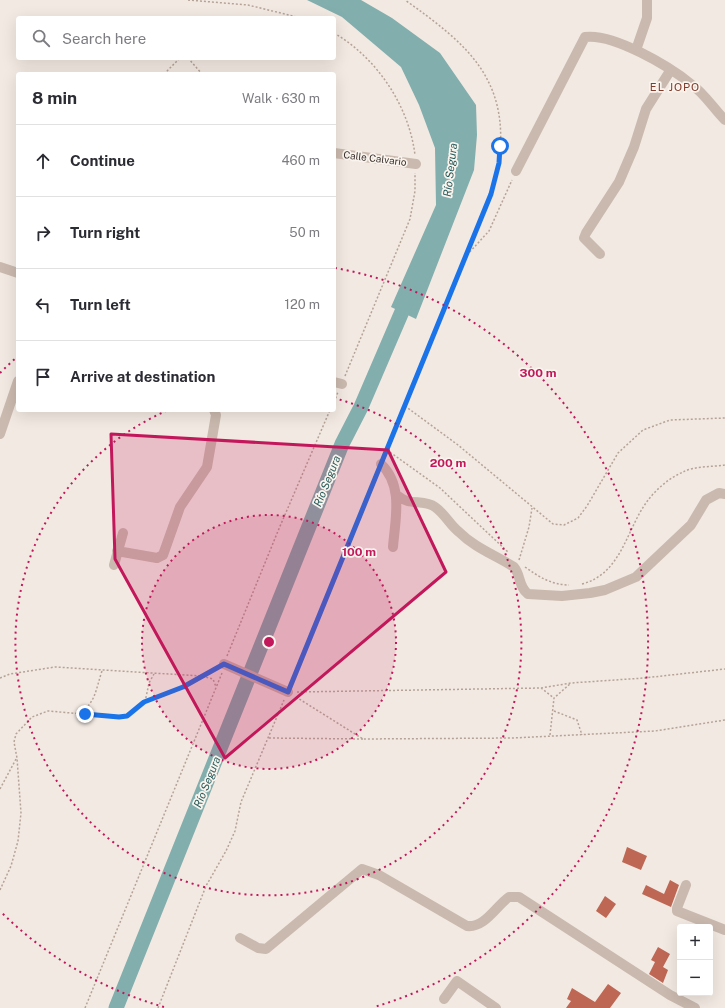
<!DOCTYPE html>
<html lang="en">
<head>
<meta charset="utf-8">
<style>
  body { margin:0; font-family:"Public Sans",sans-serif; background:#f2f2f3; color:#2b2b33 }
  .controls { position:absolute; right:12px; bottom:12px; display:grid; overflow:hidden; border-radius:4px; box-shadow:0 4px 16px #0002 }
  .controls button { width:36px; height:36px; display:grid; place-items:center; padding:0; border:0; border-bottom:1px solid #e1e1e2; background:#fff; color:#2b2b33; font:20px sans-serif }
  .stop { position:absolute; width:12px; height:12px; margin:-9px; border:3px solid #1a73e8; border-radius:50%; background:#fff }
  .stop.end { background:#1a73e8; border-color:#fff; box-shadow:0 1px 4px #0008 }
  .list { margin:0; padding:0; list-style:none }
  h2 { display:flex; justify-content:space-between; align-items:center; height:52px; margin:0; padding:0 16px; font-size:17px }
  h2 small { font-size:13px; font-weight:400; color:#7c7c81 }
  .list li { display:grid; grid-template-columns:26px 1fr auto; gap:12px; align-items:center; box-sizing:border-box; height:72px; padding:0 16px; border-top:1px solid #e1e1e2 }
  .list b { display:block; font-size:15px; white-space:nowrap }
  .list em { font-size:13px; font-style:normal; color:#7c7c81 }
  .icon { flex:none; width:22px; height:22px; fill:none; stroke:currentColor; stroke-width:2; stroke-linecap:round; stroke-linejoin:round }
  .map { position:relative; flex:none; width:725px; height:1008px; overflow:hidden }
  .search { position:absolute; background:#fff; box-shadow:0 4px 16px #0002; left:16px; top:16px; width:320px; height:44px; display:flex; align-items:center; gap:10px; box-sizing:border-box; padding:0 14px; border-radius:4px; color:#7c7c81; font-size:15px }
  .panel { position:absolute; background:#fff; box-shadow:0 4px 16px #0002; left:16px; top:72px; width:320px; height:340px; border-radius:4px }
  .map>svg:first-child { display:block }
</style>
</head>
<body>
<div class="map">
<svg width="725" height="1008" viewBox="0 0 725 1008">
  <rect width="100%" height="100%" fill="#f2e9e2"/>
  <path fill="#82aead" d="M307,0H361L392,18L440,53L476,105L477,135L474,170L416,319L391,307L436,205L435,148L419,105L401,67L342,17Z"/>
  <g fill="none" stroke-linecap="round" stroke-linejoin="round">
    <path stroke="#82aead" stroke-width="15" d="M116,1008L342,444L361,407L410,293"/>
  </g>
  <path fill="#be6754" d="M627,847L647,856L641,870L622,862Z
    M670,880L679,885L671,907L642,894L646,885L664,894Z
    M605,896L616,904L606,918L596,911Z
    M658,947L670,954L663,967L668,970L663,983L649,974L655,962L651,960Z
    M608,984L621,993L610,1008H566L571,1001L567,999L572,988L595,1002Z"/>
  <g fill="none" stroke-linecap="round" stroke-linejoin="round">
    <path stroke="#b6a398" stroke-width="1.5" stroke-dasharray="2 2" stroke-linecap="butt" d="M188,0L248,5L301,18
      M334,33C377,58 409,106 415,155
      M188,58L202,74
      M164,74L180,58
      M467,255L489,231L512,180
      M345,376L410,219L415,191V173
      M334,402L338,392
      M405,406L458,445L553,524L564,525L578,518L587,506L618,453L643,430L670,420L725,418
      M387,450L440,488L509,553
      M385,456L491,194C494,184 498,173 499,162C510,79 467,44 405,0
      M519,560L529,527L532,508
      M525,567C539,577 552,585 569,585
      M582,584C621,574 626,531 646,503C655,490 669,478 683,472C694,466 712,467 725,465
      M227,656L278,531L330,410
      M0,678L10,674L55,667L201,676L213,679L216,687
      M291,683L377,474
      M541,688L554,698
      M297,692L541,688L571,683L644,678L725,669
      M296,697L363,739L513,738L655,731L725,720
      M145,702L149,683L154,674
      M554,711L577,720L582,735
      M79,714C96,703 96,688 102,671
      M550,735L554,698L571,683
      M269,738L363,739
      M0,789L16,759
      M0,890L11,866L18,841L21,813L17,758L14,742L16,734L32,717L48,711L119,717L134,712L145,702L152,699L183,687L216,668
      M85,1008L222,673
      M158,1008L206,886L226,851L235,831L241,802L284,700"/>
    <path stroke="#cab9ae" stroke-width="10" d="M636,50L647,18V0
      M334,153L416,164
      M516,171L585,37C613,33 669,66 691,84C704,93 714,109 725,120
      M600,254L584,238L586,233L619,182L634,147L646,109L670,71
      M0,267L18,273
      M334,382L342,384
      M0,434L18,381
      M381,464C404,486 395,520 393,547
      M398,496C409,506 424,499 435,507C445,514 450,525 459,532C475,548 495,555 514,567C521,575 518,586 528,594L562,596L590,593L605,590L636,577L691,525L706,500L719,493L725,494
      M117,551L157,558L163,555L180,507L207,467L216,415L214,410
      M114,565L123,533
      M224,664L288,692
      M686,885L677,908V911L725,930
      M240,938L258,948L266,949L362,869L379,875L467,926C485,928 496,906 509,897H519L670,995L695,1008
      M444,999L457,981L496,1008"/>
  </g>
  <g fill="none" stroke-linecap="round" stroke-linejoin="round">
    <path stroke="#1a73e8" stroke-width="5" d="M85,714L119,717L127,716L144,702L183,687L224,664L288,692L491,194L499,163L500,146"/>
  </g>
  <path fill="#c2185b" fill-opacity="0.2" stroke="#c2185b" stroke-width="3" stroke-linejoin="round" d="M111,434L388,450L446,572L225,758L115,559Z"/>
  <circle cx="269" cy="642" r="127" fill="#c2185b" fill-opacity=".12"/>
  <g fill="none" stroke="#c2185b" stroke-width="2" stroke-dasharray="2 4">
    <circle cx="269" cy="642" r="127"/>
    <path d="M334 398A253 253 0 1 1 166 411"/>
    <path d="M164 1007A380 380 0 0 1 0 911M0 373A380 380 0 0 1 17 357M335 268A380 380 0 0 1 374 1007"/>
  </g>
  <g text-anchor="middle" stroke-width="3.5" stroke-linejoin="round" paint-order="stroke">
    <g font-size="10" fill="#392f2c" stroke="#faf4ee">
      <text transform="translate(375 158) rotate(7)" y="4">Calle Calvario</text>
    </g>
    <g font-size="11" letter-spacing="1" fill="#833a2a" stroke="#faf4ee">
      <text x="675" y="91">EL JOPO</text>
    </g>
    <g font-size="11" font-style="italic" fill="#245858" stroke="#faf4ee">
      <text transform="translate(450 170) rotate(-83)" y="4">Río Segura</text>
      <text transform="translate(327 481) rotate(-68)" y="4">Río Segura</text>
      <text transform="translate(207 782) rotate(-68)" y="4">Río Segura</text>
    </g>
  </g>
  <circle cx="269" cy="642" r="6" fill="#c2185b" stroke="#faf4ee" stroke-width="2"/>
  <g font-size="12" text-anchor="middle" font-weight="bold" fill="#c2185b" stroke="#faf4ee" stroke-width="3.5" stroke-linejoin="round" paint-order="stroke">
    <text x="538" y="377">300 m</text>
    <text x="448" y="467">200 m</text>
    <text x="359" y="556">100 m</text>
  </g>
</svg>
<div class="controls">
<button>+</button>
<button>−</button>
</div>
<div class="stop" style="left:500px;top:146px"></div>
<div class="stop end" style="left:85px;top:714px"></div>
<div class="search"><svg class="icon" aria-label="search" viewBox="0 0 24 24"><circle cx="10" cy="10" r="6"/><path d="M15 15l6 6"/></svg>Search here</div>
<section class="panel">
<h2>8 min<small>Walk · 630 m</small></h2>
<ul class="list">
<li><svg class="icon" aria-label="ahead" viewBox="0 0 24 24"><path d="M12 20V5M6 11l6-6 6 6"/></svg><div><b>Continue</b></div><em>460 m</em></li>
<li><svg class="icon" aria-label="right" viewBox="0 0 24 24"><path d="M7 20v-9h11M14 6l5 5-5 5"/></svg><div><b>Turn right</b></div><em>50 m</em></li>
<li><svg class="icon" aria-label="left" viewBox="0 0 24 24"><path d="M17 20v-9H6M10 6l-5 5 5 5"/></svg><div><b>Turn left</b></div><em>120 m</em></li>
<li><svg class="icon" aria-label="arrive" viewBox="0 0 24 24"><path d="M6 21V4h12l-3 4 3 4H6"/></svg><div><b>Arrive at destination</b></div></li>
</ul>
</section>
</div>
</body>
</html>
